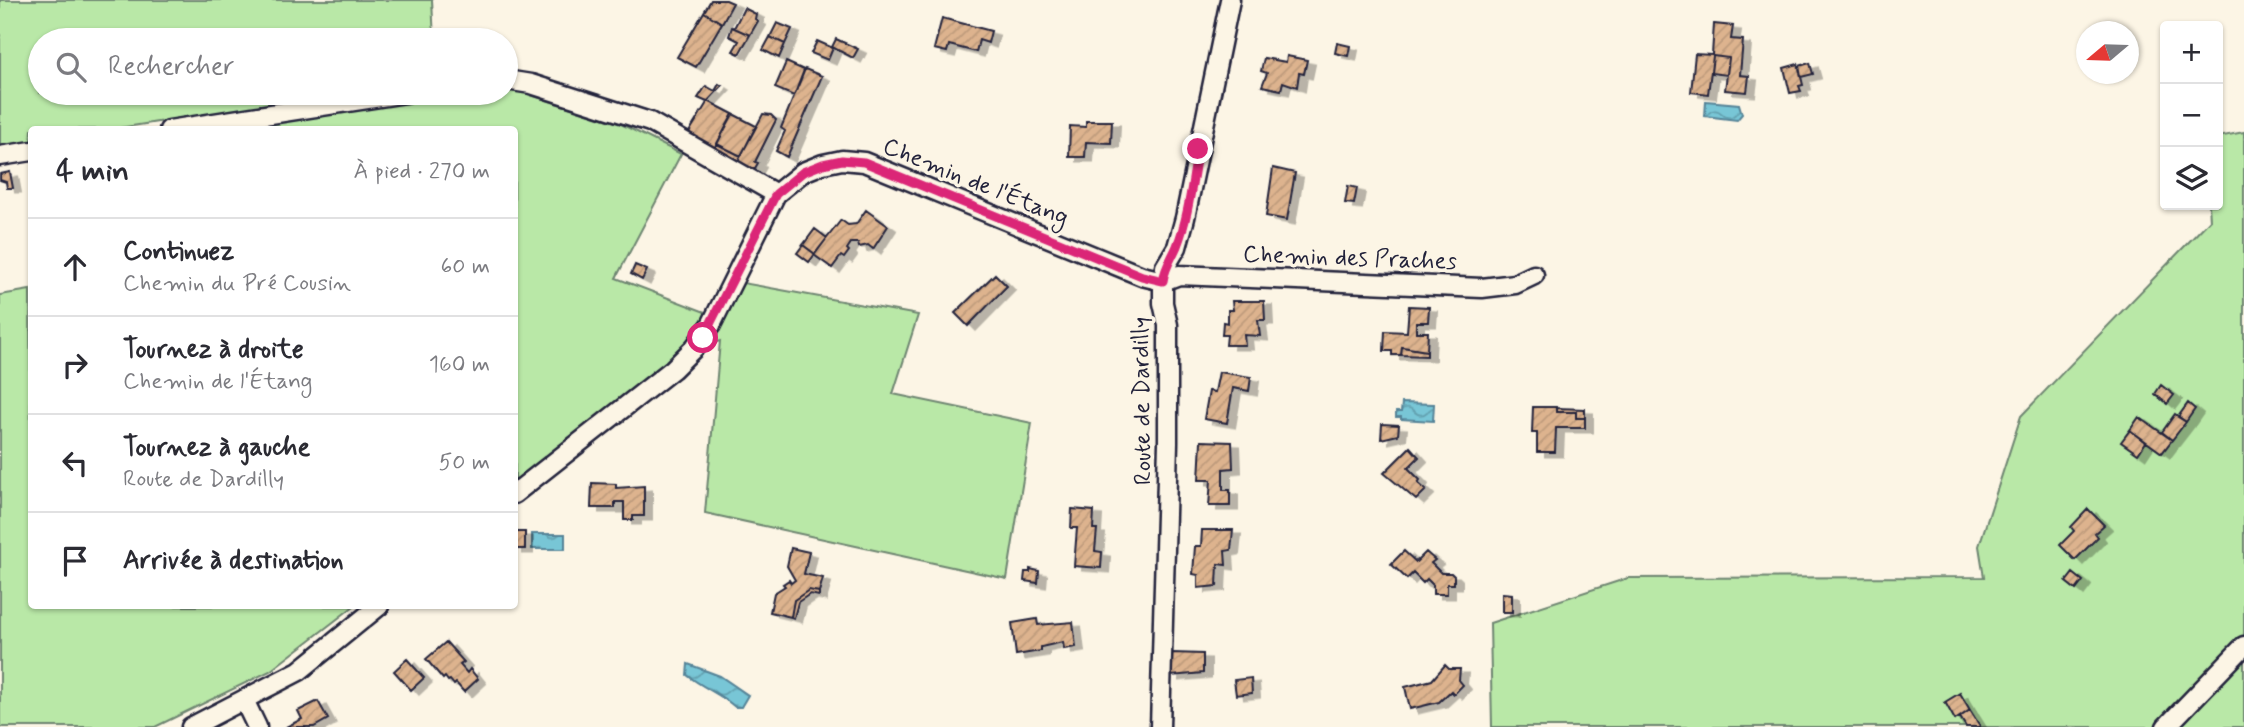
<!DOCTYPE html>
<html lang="fr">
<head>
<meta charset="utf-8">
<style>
  body { margin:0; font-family:Mynerve,sans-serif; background:#f2f2f3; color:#2b2b33 }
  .controls { position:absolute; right:21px; top:21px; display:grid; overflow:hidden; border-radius:7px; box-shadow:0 2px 5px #0004 }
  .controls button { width:63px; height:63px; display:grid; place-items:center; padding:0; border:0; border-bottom:2px solid #e1e1e2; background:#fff; color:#2b2b33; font:35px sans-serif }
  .compass { position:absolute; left:2076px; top:21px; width:63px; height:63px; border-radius:50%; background:#fff; box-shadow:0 2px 5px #0004; rotate:251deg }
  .stop { position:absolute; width:21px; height:21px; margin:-16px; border:5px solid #db2777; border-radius:50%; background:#fff }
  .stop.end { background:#db2777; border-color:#fff; box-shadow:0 2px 7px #0008 }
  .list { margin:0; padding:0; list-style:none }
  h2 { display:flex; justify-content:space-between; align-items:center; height:91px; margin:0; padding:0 28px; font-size:30px }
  h2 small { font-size:23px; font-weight:400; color:#7c7c81 }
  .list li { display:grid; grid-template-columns:46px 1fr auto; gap:21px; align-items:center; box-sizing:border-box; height:98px; padding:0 28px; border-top:2px solid #e1e1e2 }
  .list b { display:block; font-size:26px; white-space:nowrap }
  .list p { margin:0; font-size:23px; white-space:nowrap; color:#7c7c81 }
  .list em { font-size:23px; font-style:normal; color:#7c7c81 }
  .icon { flex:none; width:38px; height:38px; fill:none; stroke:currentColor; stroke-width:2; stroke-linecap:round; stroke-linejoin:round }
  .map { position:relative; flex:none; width:2244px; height:727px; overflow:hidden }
  .search { position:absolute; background:#fff; box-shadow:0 2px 5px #0004; left:28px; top:28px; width:490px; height:77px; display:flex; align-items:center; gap:18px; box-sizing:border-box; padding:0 24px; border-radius:38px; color:#7c7c81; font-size:26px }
  .panel { position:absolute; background:#fff; box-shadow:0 2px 5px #0004; left:28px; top:126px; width:490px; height:483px; border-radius:7px }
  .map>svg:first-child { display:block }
</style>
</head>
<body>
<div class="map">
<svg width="2244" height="727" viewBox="0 0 2244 727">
  <defs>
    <pattern id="water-waves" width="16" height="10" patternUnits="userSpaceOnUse" patternTransform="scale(1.75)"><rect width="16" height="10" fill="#78c6d6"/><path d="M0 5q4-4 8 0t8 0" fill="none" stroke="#62a0af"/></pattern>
    <pattern id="building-hatch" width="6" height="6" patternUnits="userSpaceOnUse" patternTransform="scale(1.75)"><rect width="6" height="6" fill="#ddb38e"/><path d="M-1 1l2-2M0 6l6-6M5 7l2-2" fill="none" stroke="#bd9a7b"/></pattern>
    <filter id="shadow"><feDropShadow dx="8" dy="4.5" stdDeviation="0" flood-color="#0004"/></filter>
  </defs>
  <rect width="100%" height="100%" fill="#fcf5e5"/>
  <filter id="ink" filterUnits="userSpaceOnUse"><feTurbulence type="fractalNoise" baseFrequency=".0143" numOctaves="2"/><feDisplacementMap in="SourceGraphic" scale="14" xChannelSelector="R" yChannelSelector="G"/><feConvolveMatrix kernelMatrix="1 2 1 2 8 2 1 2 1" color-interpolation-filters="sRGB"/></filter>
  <g filter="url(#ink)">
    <path fill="#b9e8a7" stroke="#6e8571" stroke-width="2" d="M0,0H432L434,40H40V93H435L436,102L484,93H506V89L509,88L621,124L681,154L616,278L718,317L743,283L918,315L893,394L1032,423L1007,579L705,513L720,341L684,351L515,481L514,130H173L171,120L113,129L32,130L31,143L0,148Z
      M2244,132V727H1492L1490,623L1628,578L1984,577L1979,546L2021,416L2210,220L2209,205H2218V137Z
      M30,290L32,606H354L270,671L155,727H0V295Z"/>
    <path fill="url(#water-waves)" stroke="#568498" stroke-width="2" d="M1706,101L1739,104L1742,114L1737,120L1705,116Z
      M1402,403L1434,404L1433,421L1401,419V417H1396V412H1401Z
      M532,534H565V549H532Z
      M688,664L720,676L748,695L741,707H735C721,694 703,688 687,675Z"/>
    <path fill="url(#building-hatch)" stroke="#22223b" stroke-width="2" filter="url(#shadow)" d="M711,0H726L733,3L722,23L704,12Z
      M744,8L756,14L755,19L758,21L750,35L734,28Z
      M704,12L722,23L696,67L677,57Z
      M942,18L991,31L988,43L979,40L976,52L949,45L947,52L934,49Z
      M777,23L792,29L785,44L770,37Z
      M1714,24L1733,26L1731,39L1743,40L1740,75L1749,76L1747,92L1725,90L1729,58L1713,56L1708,94L1691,92L1695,54L1712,55Z
      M732,27L750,35L739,54L733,51L739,41L729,36Z
      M770,37L785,44L779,58L763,50Z
      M836,39L858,49L853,58L832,47Z
      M817,41L833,48L828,60L811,53Z
      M1337,43L1350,46L1348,56L1335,53Z
      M1287,56L1307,60L1304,74L1299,73L1297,87L1283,82L1281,90L1262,86L1267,73L1261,71L1264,58L1286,62Z
      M1713,56L1729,58L1727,75L1711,73Z
      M786,62L804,70L794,96L775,88Z
      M1810,63L1813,74L1801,77L1799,66Z
      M1798,64L1803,85L1799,86L1801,91L1790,93L1784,68Z
      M805,69L822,76L787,157L776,151L785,131L781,128Z
      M719,84L722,86L707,102L698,98L706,86L715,91Z
      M708,101L733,114L714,149L688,134Z
      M733,114L756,126L741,156L717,144Z
      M763,114L771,115L776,120L755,162L758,163L754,170L738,161Z
      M1086,121H1112L1111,143L1086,142L1085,157H1069L1070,126L1086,127Z
      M717,144L741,156L738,161L714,149Z
      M1273,168L1295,173L1287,220L1266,216Z
      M10,172L13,188H7L6,182L0,180V174Z
      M1348,186L1357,188L1354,204L1345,203Z
      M866,210L888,226L873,249L868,245L859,247L858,243H851L847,249L849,251L844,258L841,256L832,268L814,255L841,220L848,225L856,224Z
      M815,229L827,238L815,254L803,245Z
      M803,245L815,254L809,262L797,253Z
      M635,265L647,270L642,280L631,274Z
      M995,274L1007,286L968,326L955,313Z
      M1232,301H1264L1265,320H1258L1260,336L1244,335L1245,345H1226L1227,335H1222L1223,322L1228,323V310H1233Z
      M1409,306L1429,307L1428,322H1416V332H1428L1427,351L1402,347L1401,355H1392V351H1384L1385,331L1407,332Z
      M1402,347L1427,351V356L1401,355Z
      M1219,372L1251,377L1249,391L1233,388L1227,423L1204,419L1209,391L1215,392Z
      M2161,385L2174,395L2167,404L2155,394Z
      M2188,403L2195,409L2186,422L2178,417Z
      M1533,407H1556V412H1576V418H1585V428H1556L1555,452H1537V433H1532Z
      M1556,408L1585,409V418H1576V412H1556Z
      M2175,414L2186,422L2172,440L2162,432Z
      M2139,417L2172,440L2162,453L2130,430Z
      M1382,424L1399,425L1398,435L1381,439Z
      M2130,430L2146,442L2138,454L2121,442Z
      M1201,441L1232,442L1233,468L1223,469V490H1230V506H1209L1211,480H1199Z
      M1410,447L1419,457L1408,468L1420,480L1418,483L1426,490L1416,500L1384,473Z
      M592,483L616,484V488L644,486V516H633V520H624V502H615V508H591Z
      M1072,509L1094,511L1093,529H1097L1095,551L1102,552L1101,568L1074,566L1077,528H1071Z
      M2088,509L2104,525L2095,533L2098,537L2075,560L2060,545L2074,531L2071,527Z
      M1202,530H1233L1231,550L1225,551L1226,565L1218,564L1217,586L1198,588V575L1193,574L1195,546H1201Z
      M514,532H525V549H514Z
      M791,548L809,552L804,574L823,578L819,592L809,590L794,600L791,617L770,612L774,593L785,586L783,584L789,580L791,583L795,580L787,566Z
      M1404,551L1416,562L1426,552L1435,560L1431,563L1441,573H1451L1454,576V584H1447V594H1433V585L1427,579L1423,583L1413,573L1407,579L1391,564Z
      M1030,569L1039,571L1038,583L1024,581L1025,572H1030Z
      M2073,573L2083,581L2076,590L2066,582Z
      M809,590L819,592V596L810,594L798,602L794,618L791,617L794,600Z
      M1502,593L1512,594V612H1502Z
      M1037,619L1038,625L1073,622L1076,647L1064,649L1063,642L1041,647V651L1016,655L1012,623Z
      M446,642L464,662L460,665L467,673L470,669L478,679L464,692L456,683L454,685L450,680L448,681L445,677L443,679L426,659Z
      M1172,653L1203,654V673L1171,676Z
      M407,659L424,678L411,690L394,671Z
      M1445,665L1449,669H1460L1459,680L1463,685L1454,694L1451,691L1439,702L1410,709L1405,687L1432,680Z
      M1251,678L1252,693L1236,695L1234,680Z
      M1960,693L1970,710L1955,720L1945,702Z
      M318,701L328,719L314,727H286L302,719L298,711Z
      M1970,710L1980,726L1979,727H1966L1960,717Z"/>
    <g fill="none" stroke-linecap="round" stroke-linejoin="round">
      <g stroke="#22223b" stroke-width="23">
        <path id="minor" d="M506,80L531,84L650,122L776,194
          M169,130L406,93
          M0,156L32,151
          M514,494L673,369L694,348L711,325L776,194L803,172L823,164L842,160L864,162L1142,276L1163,281L1179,275L1482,288L1515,284L1534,275
          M244,700L257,727
          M191,727L299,671L379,606
          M1160,727L1168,443V325L1163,303V281L1165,267L1177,247L1185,218L1230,0
          M2166,727L2244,646"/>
      </g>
      <use href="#minor" stroke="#fcf5e5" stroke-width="18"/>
    </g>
  </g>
  <g fill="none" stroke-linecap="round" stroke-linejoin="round" filter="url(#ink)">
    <path stroke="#db2777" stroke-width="9" d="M703,338L776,194L803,172L823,164L842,160L864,162L1142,276L1163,281C1165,267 1172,258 1177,246C1189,216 1192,181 1198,149"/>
  </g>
  <g text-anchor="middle" stroke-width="7" stroke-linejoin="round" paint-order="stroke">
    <g font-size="24" fill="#22223b" stroke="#fcf5e5">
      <text transform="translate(976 181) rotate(22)" y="8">Chemin de l'Étang</text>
      <text transform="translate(1350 257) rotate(2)" y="8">Chemin des Praches</text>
      <text transform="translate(1141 401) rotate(-91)" y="8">Route de Dardilly</text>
    </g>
  </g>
</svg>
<div class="controls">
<button>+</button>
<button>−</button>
<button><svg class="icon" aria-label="layers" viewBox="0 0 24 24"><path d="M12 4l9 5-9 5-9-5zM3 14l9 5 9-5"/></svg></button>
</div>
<svg class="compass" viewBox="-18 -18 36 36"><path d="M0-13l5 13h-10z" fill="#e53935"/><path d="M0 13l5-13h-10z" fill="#7c7c81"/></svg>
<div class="stop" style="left:703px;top:338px"></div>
<div class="stop end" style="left:1198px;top:149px"></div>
<div class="search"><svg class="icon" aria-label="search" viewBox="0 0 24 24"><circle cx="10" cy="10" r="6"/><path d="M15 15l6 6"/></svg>Rechercher</div>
<section class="panel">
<h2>4 min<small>À pied · 270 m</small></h2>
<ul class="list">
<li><svg class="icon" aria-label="ahead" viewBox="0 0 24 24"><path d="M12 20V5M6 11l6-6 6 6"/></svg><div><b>Continuez</b><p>Chemin du Pré Cousin</p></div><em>60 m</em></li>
<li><svg class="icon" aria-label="right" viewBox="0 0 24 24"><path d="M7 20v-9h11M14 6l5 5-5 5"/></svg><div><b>Tournez à droite</b><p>Chemin de l'Étang</p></div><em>160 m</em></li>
<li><svg class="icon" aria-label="left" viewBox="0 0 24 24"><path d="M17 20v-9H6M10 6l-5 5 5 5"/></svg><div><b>Tournez à gauche</b><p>Route de Dardilly</p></div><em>50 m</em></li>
<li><svg class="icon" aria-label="arrive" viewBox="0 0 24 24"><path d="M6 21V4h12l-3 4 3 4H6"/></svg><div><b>Arrivée à destination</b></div></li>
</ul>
</section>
</div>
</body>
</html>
